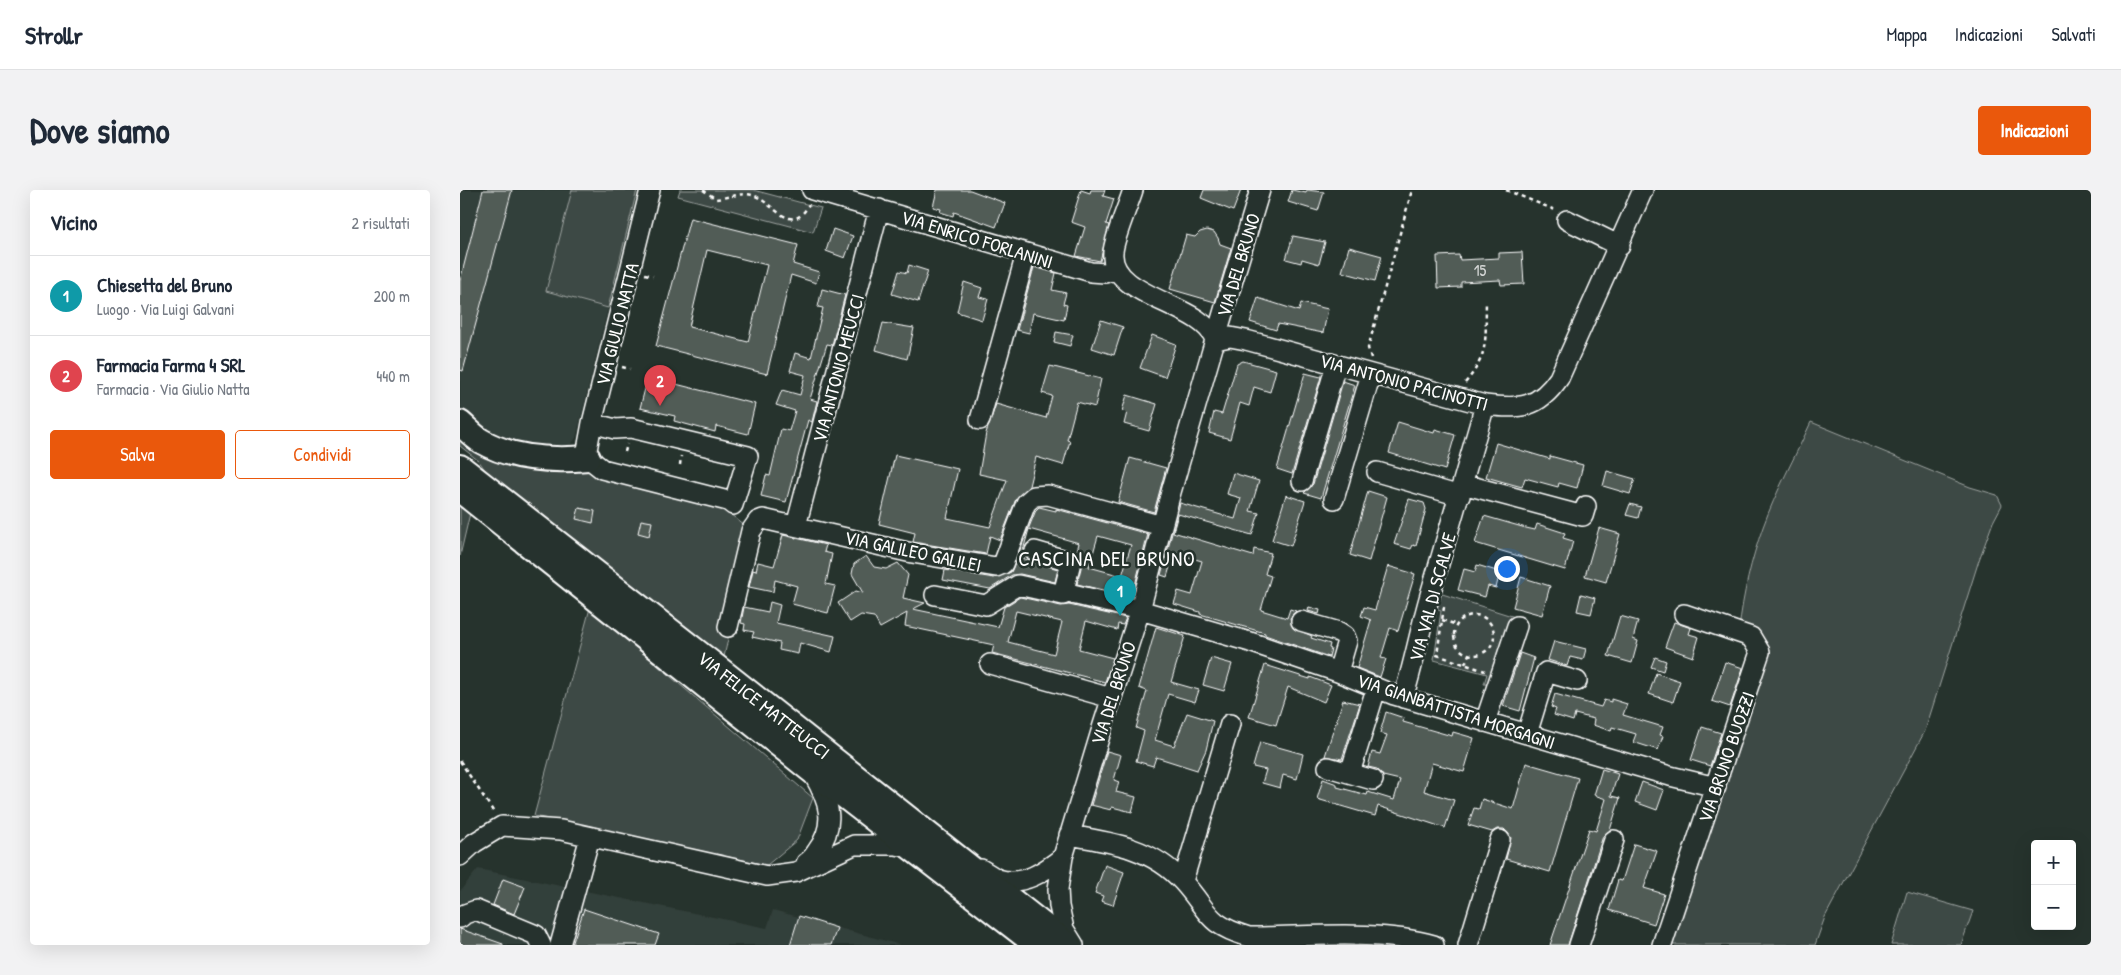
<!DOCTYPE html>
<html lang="it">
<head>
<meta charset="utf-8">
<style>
  body { margin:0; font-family:"Patrick Hand",sans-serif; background:#f2f2f3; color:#1f2937 }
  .controls { position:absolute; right:15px; bottom:15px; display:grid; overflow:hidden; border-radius:5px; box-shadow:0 5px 20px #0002 }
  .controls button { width:45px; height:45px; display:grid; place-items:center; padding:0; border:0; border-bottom:1px solid #e0e1e3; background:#fff; color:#1f2937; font:25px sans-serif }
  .you { position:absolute; left:1046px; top:378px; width:18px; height:18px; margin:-12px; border:4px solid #fff; border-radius:50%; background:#1a73e8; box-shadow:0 0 0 8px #1a73e833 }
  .badge { display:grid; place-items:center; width:32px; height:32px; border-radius:50%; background:#ea580c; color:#fff; font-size:16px; font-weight:700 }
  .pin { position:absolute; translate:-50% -41px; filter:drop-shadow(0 1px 2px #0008) }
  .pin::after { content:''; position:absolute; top:26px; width:18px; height:15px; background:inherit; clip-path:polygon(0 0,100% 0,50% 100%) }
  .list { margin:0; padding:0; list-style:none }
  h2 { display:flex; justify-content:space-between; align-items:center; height:65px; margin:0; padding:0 20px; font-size:21px }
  h2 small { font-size:16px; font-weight:400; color:#747a83 }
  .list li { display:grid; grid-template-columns:32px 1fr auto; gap:15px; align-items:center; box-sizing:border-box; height:80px; padding:0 20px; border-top:1px solid #e0e1e3 }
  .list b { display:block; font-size:19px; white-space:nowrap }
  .list p { margin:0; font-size:16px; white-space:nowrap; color:#747a83 }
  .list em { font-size:16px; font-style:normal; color:#747a83 }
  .actions { display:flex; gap:10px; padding:15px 20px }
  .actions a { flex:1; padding:11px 0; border:1px solid #ea580c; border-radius:5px; text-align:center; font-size:18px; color:#ea580c }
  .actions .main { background:#ea580c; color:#fff }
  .map { position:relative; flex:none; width:1631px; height:755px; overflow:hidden; border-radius:5px }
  header { display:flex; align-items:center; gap:30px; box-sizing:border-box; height:70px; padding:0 25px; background:#fff; border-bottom:1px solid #e0e1e3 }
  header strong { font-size:24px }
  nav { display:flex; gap:28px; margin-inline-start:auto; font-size:18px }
  .intro { display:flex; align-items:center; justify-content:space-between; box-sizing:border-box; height:120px; padding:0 30px }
  h1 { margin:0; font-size:35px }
  .button { padding:12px 22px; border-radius:5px; background:#ea580c; color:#fff; font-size:18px; font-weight:700 }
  main { display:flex; gap:30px; padding:0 30px }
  aside { flex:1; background:#fff; border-radius:5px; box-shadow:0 5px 20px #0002 }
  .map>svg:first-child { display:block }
</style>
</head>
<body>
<header>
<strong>Strollr</strong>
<nav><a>Mappa</a><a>Indicazioni</a><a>Salvati</a></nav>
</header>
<div class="intro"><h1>Dove siamo</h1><a class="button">Indicazioni</a></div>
<main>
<aside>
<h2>Vicino<small>2 risultati</small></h2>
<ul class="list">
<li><span class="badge" style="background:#0f9aa8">1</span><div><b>Chiesetta del Bruno</b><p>Luogo · Via Luigi Galvani</p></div><em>200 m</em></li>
<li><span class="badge" style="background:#e0444e">2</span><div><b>Farmacia Farma 4 SRL</b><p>Farmacia · Via Giulio Natta</p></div><em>440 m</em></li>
</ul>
<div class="actions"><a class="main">Salva</a><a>Condividi</a></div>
</aside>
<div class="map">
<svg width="1631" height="755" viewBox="0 0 1631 755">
  <rect width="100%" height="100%" fill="#26332d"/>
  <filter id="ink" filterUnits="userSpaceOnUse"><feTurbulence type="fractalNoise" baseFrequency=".02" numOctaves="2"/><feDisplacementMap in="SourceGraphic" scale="10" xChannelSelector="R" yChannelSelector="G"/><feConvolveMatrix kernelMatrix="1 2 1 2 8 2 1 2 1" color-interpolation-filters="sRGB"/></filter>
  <g filter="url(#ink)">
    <path fill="#333f3a" d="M0,0H112L86,101L148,118L116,248L108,258L86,264L32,250L0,225Z
      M18,679L307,738L313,720L441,755H0V701Z"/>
    <path fill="#3e4944" stroke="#9ea4a2" d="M112,0H177L148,118L86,101Z
      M220,0H293L361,18L353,42L218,6Z
      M1351,232L1510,297L1537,305L1542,315L1533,332L1519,370L1465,541L1365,727L1355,755H1210L1304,459L1279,439C1283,405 1291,370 1303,337C1316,301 1335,267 1351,232Z
      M0,244L265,320L285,336L291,344L264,467L31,289L19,271L0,256Z
      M0,315L10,323L0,366Z
      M976,402L1055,427L1032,495L1024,494L1027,484L974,470L981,421L972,418Z
      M130,418L353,608L337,650L307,675L74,626Z
      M1447,702L1513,721L1501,755H1431Z"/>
    <path fill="#515c57" stroke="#fff" fill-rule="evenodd" d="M23,0H52L3,181L0,180V91Z
      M477,0H510L545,13L536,37L494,22L493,26L480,22L481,19L473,17Z
      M621,0L630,3L631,0H645L643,6L654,9L646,34L649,35L640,71L616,66L625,37L611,32Z
      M744,0H781L773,21L741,8Z
      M832,0L846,3L847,0L864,2L858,21L828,12Z
      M230,28L338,55L333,74L359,82L356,93L331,85L307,184L196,156ZM247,60L307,75L288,152L229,137Z
      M373,39L393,46L385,68L366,61Z
      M747,40L754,42L758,48L760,54L771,58L755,112L710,99L726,45L735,47L740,42Z
      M833,46L865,52L859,74L842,69L841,73L826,69Z
      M889,57L922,66L915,91L882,82Z
      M1062,62L1064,94L1041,95L1040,90L1001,92V97L978,98L977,66L999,65L1000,70L1039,68V63Z
      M449,75L468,81L458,112L432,104L439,81L447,83Z
      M574,77L596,83L592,100L606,103L603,114L607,115L604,130L573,123L569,143L557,140Z
      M504,92L522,98L519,107L528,109L522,130L497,122Z
      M362,99L385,105L372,155L367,154L350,209L357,211L352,232L348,230L326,312L301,306L306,285L310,286L321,239L329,241L335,221L316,215L322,200L340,205L345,185L330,181L335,163L351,168L363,118L358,117Z
      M798,108L839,121L841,113L868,119L863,143L818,134L816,140L790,132Z
      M641,130L663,137L654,165L632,158Z
      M423,133L454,138L447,169L416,160Z
      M596,142L613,145L610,156L594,152Z
      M692,145L716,154L705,187L680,178Z
      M783,171L816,180L810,202L794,197L789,216L780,213L770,249L749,243L754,222L762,224L777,174Z
      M590,176L641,189L635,217L617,212L607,250L610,251L603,275L576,267L569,296L556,309L540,350L530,346L526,364L453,352L455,343L419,334L435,265L498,279L487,328L530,337L547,290L519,284L526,243L536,214L586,228L592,206L582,203Z
      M845,183L861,187L832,284L817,279Z
      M188,187L295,214L288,244L256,236L255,242L214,231L215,226L180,218Z
      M883,191L895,195L861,308L844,303L853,294Z
      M667,205L697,214L689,241L664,234L667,222L662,221Z
      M938,232L974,243L975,239L995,245L985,280L929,263Z
      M1036,253L1090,269V266L1123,275L1117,298L1099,293L1098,297L1065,288L1062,297L1026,287Z
      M670,268L706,278L694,322L658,312Z
      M1147,281L1175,289L1170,304L1143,296Z
      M773,283L799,291L790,321L799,323L792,345L718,324L713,342L793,366L794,359L811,363L805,384L811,386L801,420L827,428L830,419L836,421L830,428L833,438L852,446L851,448L870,454L869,458L871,459L869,467L805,445V443L740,424V422L714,414L718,401L732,405L742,371L714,363L707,387L701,385L720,313L775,329L781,308L767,304Z
      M908,301L927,307L909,371L890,365Z
      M826,305L845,311L831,356L812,350Z
      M949,309L964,313L966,319L956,356L953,355L951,359L934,354Z
      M1170,314L1181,317L1178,328L1166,325Z
      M579,317L596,321V319L688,344L672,407L617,394L621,378V374L616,365L619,353L569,339L561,368L598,379L595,392L560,384L552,385L530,399L483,390L485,380L534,388L551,382L576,320ZM638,346L671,355L662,386L629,377Z
      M119,318L135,321L133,333L116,329Z
      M1024,326L1066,338L1075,340L1077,334L1105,343L1103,348L1113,351L1105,380L1015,353Z
      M181,330L192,332L189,346L178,343Z
      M1139,338L1160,344L1146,392L1125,386Z
      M323,345L366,355L364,362L372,364L366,394L375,396L368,423L332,414L337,396L315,390L313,402L289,397L293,380L296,381L298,372L314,376Z
      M406,366L414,377L426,379L438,373L448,385L443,408L465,413L453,419L538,437L544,417L560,407L601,416L609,415L666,428L663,435L658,434L657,440L626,431L619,459L653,468L645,492L532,463L534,455L445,436L447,423L420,438L414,427L401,425L390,432L378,413L396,401L403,403L392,384L394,374ZM556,421L602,432L594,464L548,452Z
      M1017,375L1040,382L1036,398L1028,396L1025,407L998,400L1004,379L1015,382Z
      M928,376L955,384L938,441L930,438L921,468L926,469L920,487L897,478L911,430L901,426L904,417L915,420Z
      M1061,387L1090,396L1082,425L1053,417Z
      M1121,404L1135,408L1131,424L1117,421Z
      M310,412L320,415L316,433L375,446L371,462L340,453L338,464L319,460L320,453L292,447L294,442L284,440L285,434L281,433L284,417L308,422Z
      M849,417L860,420L859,424L848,421Z
      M1160,426L1178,431L1173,449L1178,451L1172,473L1148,466Z
      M1214,432L1231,438L1229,444L1239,447L1233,467L1205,457Z
      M696,437L725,446L711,492L739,500L735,512L708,504L695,550L714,556L727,523L753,531L746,560L737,580L696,567L693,576L676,571L684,541L676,538L687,501L679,498Z
      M1094,451L1126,459L1123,470L1110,467L1107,476L1088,470Z
      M1060,463L1074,468L1060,521L1043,516Z
      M1195,467L1206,471L1203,481L1191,477Z
      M751,468L772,474L764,501L743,495Z
      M1265,472L1283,478L1270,517L1252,511Z
      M805,475L850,489V487L871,495L864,512L828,497L816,535L789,527Z
      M1196,483L1220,491L1213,512L1189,504Z
      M1095,504L1141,517L1144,510L1151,512V509L1167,514L1163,525L1203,537L1200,545L1203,546L1198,560L1173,552L1176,544L1152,537L1151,541L1133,535L1134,529L1115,524L1113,531L1094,525L1096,519L1091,517Z
      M883,510L900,514L882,569L865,566Z
      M926,522L944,528L943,532L992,546L993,542L1014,548L1004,582L972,573L964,601L994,610L985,638L918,616L915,626L857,609L863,589L877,594V597L907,605L908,602L934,610L940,590L923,586L917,579L908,577L912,562L920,564L927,545L920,543Z
      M1242,537L1261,543L1250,576L1231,570Z
      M800,552L843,564L837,589L823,585L820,598L802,593L806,580L793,577Z
      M647,561L661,565L654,590L659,592L656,602L676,607L672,622L652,617L651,620L631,615Z
      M1066,573L1118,588L1090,682L1046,669L1051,648L1048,643L1044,639H1037L1032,642L1008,635L1014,618L1019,619L1022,609L1053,619Z
      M1142,579L1158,584L1151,606L1160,608L1150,640L1143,646L1108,755H1090L1129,639L1136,641L1146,609L1134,605Z
      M1182,592L1204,600L1197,620L1175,612Z
      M1174,654L1197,661L1184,698L1204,704L1194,734L1149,720L1158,690L1162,691Z
      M645,675L664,682L653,715L641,711L643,706L635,703Z
      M43,689L65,697L54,724L33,715Z
      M124,719L199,744L195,755H112Z
      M339,726L377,738L371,755H330Z
      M0,739L43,754V755H0Z"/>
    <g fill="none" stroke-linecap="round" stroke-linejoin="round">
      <g stroke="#fff" stroke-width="22">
        <path id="minor" d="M352,0L631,82L645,83L655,79
          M673,0C668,16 654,48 653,62C649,108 743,113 755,150L800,0
          M1107,30L1160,56
          M520,230L566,64
          M132,233L155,239L171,238L288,266L273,315L268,311L142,279L128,268L127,260L132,233L190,0
          M917,282L1000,306
          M842,291L876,175
          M1003,294L1123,326L1126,316
          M874,309L911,184
          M336,336L419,19
          M575,361L606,370L610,376L605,396L608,403L680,420L790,452L878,482L934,505L1210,586L1256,597
          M475,405L526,415L558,395L603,405L608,403
          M841,431L879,442L885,446L887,451L878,482
          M268,437L291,341L298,331L303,329L452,363L536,377L543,374L566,313L574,306L588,305L702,336
          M530,474L651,508
          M943,508C954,474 960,439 970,405C988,342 1007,278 1025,215
          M1025,532L1057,436
          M1067,544L1086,482L1117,491
          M868,577L913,590
          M890,583L916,499
          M609,645C651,652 693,658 723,692C750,722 745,734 789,747C847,747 919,739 974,755
          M0,666L14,653L42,636L101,640L307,686L336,682L394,655H435L453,658
          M346,673C351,670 354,666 357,661C377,634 369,611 353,584
          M521,679C527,682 533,687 538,689C563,697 585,681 603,667
          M723,691L770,534
          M0,728L5,724L16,720L76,745L81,755
          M100,755L130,647
          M614,755L604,739L599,716L598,699L603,667L643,535L680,420L711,302L755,150L770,147L786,150L1025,215C1060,219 1078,219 1099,188L1183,0
          M1008,755L1040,650
          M1119,755L1154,650
          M1202,755L1300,462L1291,447L1224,424"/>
      </g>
      <g stroke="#fff" stroke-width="28">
        <path id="major" d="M0,233C7,239 13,246 21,251C52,269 93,271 128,268
          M0,277L264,483L608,755
          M0,300L351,580L577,755"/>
      </g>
      <path stroke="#fff" stroke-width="2.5" stroke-dasharray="4 4" stroke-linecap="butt" d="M243,0L256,9C266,8 282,2 292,5C312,10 331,49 349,14
        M1046,0L1095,20
        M185,84L193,86
        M911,168L908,158L952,0
        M162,177L170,179
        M1005,193C1030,164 1025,148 1026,111
        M165,262L167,254
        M220,275L221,266
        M984,417L977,465L1025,481
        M994 445a20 20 0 1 1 40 0a20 20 0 1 1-40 0Z
        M982,430L997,435
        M1005,474L1009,464
        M0,571L35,624"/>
      <use href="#minor" stroke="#26332d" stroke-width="19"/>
      <use href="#major" stroke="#26332d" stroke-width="24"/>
    </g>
  </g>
  <g text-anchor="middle" stroke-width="5" stroke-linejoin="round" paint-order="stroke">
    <g font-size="16" fill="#d4d6d5">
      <text x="1020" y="86">15</text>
    </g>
    <g font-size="19" fill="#fff" stroke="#26332d">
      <text transform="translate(517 49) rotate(17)" y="7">VIA ENRICO FORLANINI</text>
      <text transform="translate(778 75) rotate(-73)" y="7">VIA DEL BRUNO</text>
      <text transform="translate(157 134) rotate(-76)" y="7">VIA GIULIO NATTA</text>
      <text transform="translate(378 178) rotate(-75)" y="7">VIA ANTONIO MEUCCI</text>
      <text transform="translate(944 192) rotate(15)" y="7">VIA ANTONIO PACINOTTI</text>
      <text transform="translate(453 361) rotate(12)" y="7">VIA GALILEO GALILEI</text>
      <text transform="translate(972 407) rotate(-75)" y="7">VIA VAL DI SCALVE</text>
      <text transform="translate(653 503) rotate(-72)" y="7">VIA DEL BRUNO</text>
      <text transform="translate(304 515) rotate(38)" y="7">VIA FELICE MATTEUCCI</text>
      <text transform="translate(996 521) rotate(18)" y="7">VIA GIANBATTISTA MORGAGNI</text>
      <text transform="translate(1266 567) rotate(-71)" y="7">VIA BRUNO BUOZZI</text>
    </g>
    <g font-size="21" letter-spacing="1" fill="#fff" stroke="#26332d">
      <text x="647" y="376">CASCINA DEL BRUNO</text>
    </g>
  </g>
</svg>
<div class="controls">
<button>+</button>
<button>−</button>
</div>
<div class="you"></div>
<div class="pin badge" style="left:660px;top:426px;background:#0f9aa8">1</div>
<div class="pin badge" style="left:200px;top:216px;background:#e0444e">2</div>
</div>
</main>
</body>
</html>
